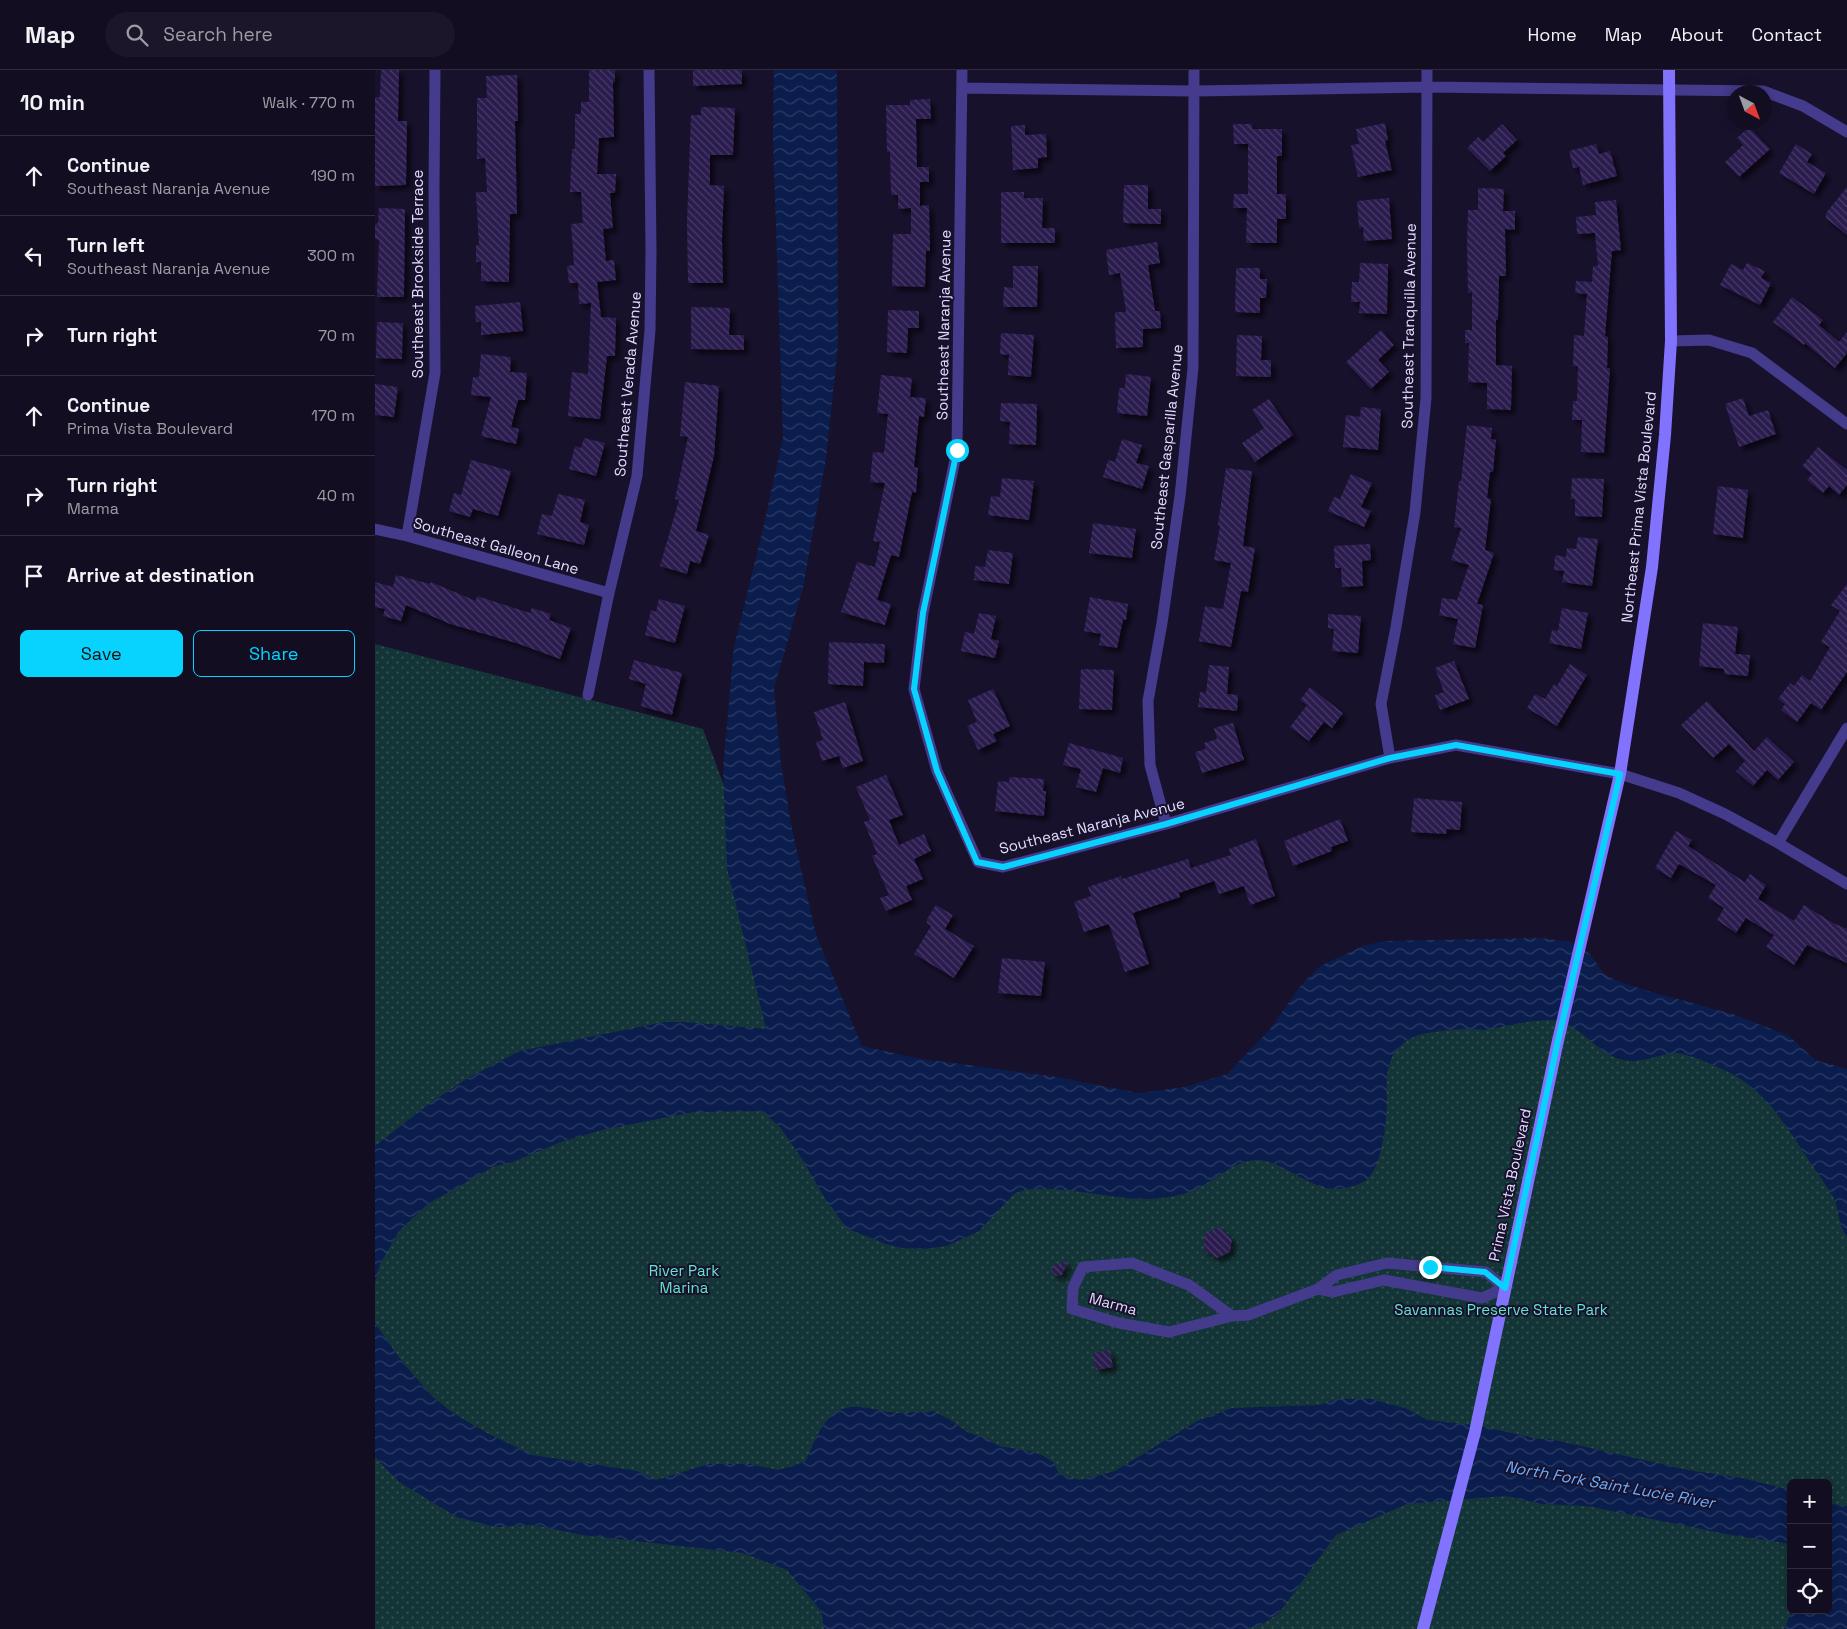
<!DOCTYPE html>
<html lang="en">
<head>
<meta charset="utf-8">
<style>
  body { margin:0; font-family:"Space Grotesk",sans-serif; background:#1b162a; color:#f1f3f6 }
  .controls { position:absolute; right:15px; bottom:15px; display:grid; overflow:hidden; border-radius:8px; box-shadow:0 2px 8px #0003 }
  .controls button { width:45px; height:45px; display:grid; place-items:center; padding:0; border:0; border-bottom:1px solid #312d3f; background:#120d21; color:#f1f3f6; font:25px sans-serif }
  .compass { position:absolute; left:1352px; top:15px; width:45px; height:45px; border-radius:50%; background:#120d21; box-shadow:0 2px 8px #0003; rotate:139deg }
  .stop { position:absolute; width:15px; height:15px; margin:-11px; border:4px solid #08d3ff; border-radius:50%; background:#fff }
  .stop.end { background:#08d3ff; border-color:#fff; box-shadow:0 1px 5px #0008 }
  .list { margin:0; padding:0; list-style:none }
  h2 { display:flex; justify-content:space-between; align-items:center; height:65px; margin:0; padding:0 20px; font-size:21px }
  h2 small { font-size:16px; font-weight:400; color:#9c9ca5 }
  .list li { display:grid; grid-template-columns:32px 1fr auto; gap:15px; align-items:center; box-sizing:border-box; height:80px; padding:0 20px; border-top:1px solid #312d3f }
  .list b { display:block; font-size:19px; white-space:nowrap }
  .list p { margin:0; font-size:16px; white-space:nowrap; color:#9c9ca5 }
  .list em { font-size:16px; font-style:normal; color:#9c9ca5 }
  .actions { display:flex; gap:10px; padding:15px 20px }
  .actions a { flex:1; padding:11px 0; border:1px solid #08d3ff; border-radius:8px; text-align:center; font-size:18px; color:#08d3ff }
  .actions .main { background:#08d3ff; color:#111 }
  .icon { flex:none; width:28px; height:28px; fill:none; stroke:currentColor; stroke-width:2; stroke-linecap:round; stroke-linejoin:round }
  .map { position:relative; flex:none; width:1472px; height:1559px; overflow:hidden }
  header { display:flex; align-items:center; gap:30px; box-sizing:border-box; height:70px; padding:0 25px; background:#120d21; border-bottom:1px solid #312d3f }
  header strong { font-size:24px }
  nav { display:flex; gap:28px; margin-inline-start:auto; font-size:18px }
  .search { width:350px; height:45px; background:#1b162a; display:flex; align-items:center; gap:12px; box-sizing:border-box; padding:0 18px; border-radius:28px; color:#9c9ca5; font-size:19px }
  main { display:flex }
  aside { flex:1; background:#120d21 }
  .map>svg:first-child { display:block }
</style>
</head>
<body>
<header>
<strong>Map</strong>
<div class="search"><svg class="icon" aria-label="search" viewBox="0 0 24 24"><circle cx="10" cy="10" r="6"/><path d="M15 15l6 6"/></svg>Search here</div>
<nav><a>Home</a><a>Map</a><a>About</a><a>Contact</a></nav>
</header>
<main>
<aside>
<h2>10 min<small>Walk · 770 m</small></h2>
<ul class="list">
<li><svg class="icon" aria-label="ahead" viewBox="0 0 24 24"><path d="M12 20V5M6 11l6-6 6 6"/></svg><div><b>Continue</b><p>Southeast Naranja Avenue</p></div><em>190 m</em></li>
<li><svg class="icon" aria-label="left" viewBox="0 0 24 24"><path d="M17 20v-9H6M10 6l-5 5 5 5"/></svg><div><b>Turn left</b><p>Southeast Naranja Avenue</p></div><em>300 m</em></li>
<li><svg class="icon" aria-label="right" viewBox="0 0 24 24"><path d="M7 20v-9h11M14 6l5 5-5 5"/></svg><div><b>Turn right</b></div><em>70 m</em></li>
<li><svg class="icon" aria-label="ahead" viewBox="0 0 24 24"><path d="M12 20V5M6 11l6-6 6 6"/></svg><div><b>Continue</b><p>Prima Vista Boulevard</p></div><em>170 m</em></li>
<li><svg class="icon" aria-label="right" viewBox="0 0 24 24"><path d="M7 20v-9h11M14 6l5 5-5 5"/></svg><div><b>Turn right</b><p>Marma</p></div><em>40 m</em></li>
<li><svg class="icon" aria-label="arrive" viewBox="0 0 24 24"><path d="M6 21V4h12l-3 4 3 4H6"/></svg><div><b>Arrive at destination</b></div></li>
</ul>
<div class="actions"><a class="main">Save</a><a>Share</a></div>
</aside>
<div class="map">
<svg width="1472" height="1559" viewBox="0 0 1472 1559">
  <defs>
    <pattern id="park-dots" width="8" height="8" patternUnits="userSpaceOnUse" patternTransform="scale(1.25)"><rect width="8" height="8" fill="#143537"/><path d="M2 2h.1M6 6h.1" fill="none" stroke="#365255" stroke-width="1.8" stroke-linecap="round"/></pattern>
    <pattern id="water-waves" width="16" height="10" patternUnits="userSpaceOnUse" patternTransform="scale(1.25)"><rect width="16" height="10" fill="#0a1d4c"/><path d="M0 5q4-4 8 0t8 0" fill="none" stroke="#2e3d67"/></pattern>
    <pattern id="building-back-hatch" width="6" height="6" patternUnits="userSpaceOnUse" patternTransform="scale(1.25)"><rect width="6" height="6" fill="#2a1c4e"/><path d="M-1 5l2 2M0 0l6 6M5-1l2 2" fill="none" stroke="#493c69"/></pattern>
    <filter id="shadow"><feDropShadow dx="4.5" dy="4.5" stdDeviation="2.5" flood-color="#0009"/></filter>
  </defs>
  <rect width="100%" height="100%" fill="#18112c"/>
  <path fill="url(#park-dots)" fill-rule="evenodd" d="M0,574L328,659L392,832L462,1040L771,1079L1143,903L1378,993L1472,1066V1559H0ZM1416,1413H1453V1540H1416Z"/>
  <path fill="url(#water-waves)" d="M399,0H462L463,276L451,388L428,518L399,618L406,694L417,759L441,865L487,976L541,988L682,1007L763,1023L810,1017L852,1004L896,958L926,915L945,896L988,876L1009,871L1166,868L1196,872L1215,884L1229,904L1240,910L1276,922L1358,944L1414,966L1440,990L1472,999V1166C1462,1155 1465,1139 1458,1127C1450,1113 1440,1100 1431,1086C1413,1059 1397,1032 1370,1012C1359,1003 1314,983 1301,983C1283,984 1267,994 1248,990C1224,985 1207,957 1184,951C1166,947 1129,957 1110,960C1104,960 1099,959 1094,959C1081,959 1052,962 1041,966C1030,970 1022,978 1017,987C1010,1002 1012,1019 1012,1035C1011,1054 1007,1099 990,1111C985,1114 976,1117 970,1118C936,1125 910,1089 880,1090C854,1092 833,1118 808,1124C795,1128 778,1129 765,1129C738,1129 657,1109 638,1125L604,1161L572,1176L548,1179L527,1178L511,1174L471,1158L461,1143L451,1130L427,1089L405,1057L387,1041L319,1042L227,1060L186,1072L140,1091L118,1097L53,1134L24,1161L5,1194L0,1213V1076L55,1033L93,1008L145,981L289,952H310L391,959L352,798L348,698L359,577L388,459L408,367L398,68Z
    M0,1253L28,1293L58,1327L78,1343L112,1363L158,1385L262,1401L281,1410L334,1394H374L403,1400L430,1392C436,1380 441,1365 449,1354C472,1324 494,1342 524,1343C529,1344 534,1342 539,1342C546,1342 551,1343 558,1341L577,1351L592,1362L610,1368L624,1376L654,1381L667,1385L678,1392L684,1403L689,1406L705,1410L740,1401L822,1351L857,1338L944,1335L963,1329H996L1030,1338L1053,1350L1105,1356L1163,1369H1175L1313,1400L1367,1408L1416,1420V1474L1356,1465L1212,1436L1167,1434L1130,1426L1032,1434L961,1465L904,1543L886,1555L872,1559H449L446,1541L412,1500L368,1483L207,1465L159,1455L120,1457L82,1447L24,1412L0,1387Z
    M1453,1432L1467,1437L1472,1436V1559H1409L1417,1540H1453Z"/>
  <path fill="url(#building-back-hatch)" filter="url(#shadow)" d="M6,0H24L23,51H32L31,115L0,116V27H5Z
    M214,0H240V12H238L239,67L224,68L222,104H241L240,123H235L238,158L228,159L231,191L239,190L241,210L222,212L226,247L241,248L240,286H232L225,349L193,346L197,302L213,304L216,233L204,234L203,213H194L192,196L199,195L196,154L208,153L206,122H195L197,79H200V44H206V32H214Z
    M318,0H367V14L318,16Z
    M142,5L143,51H140L142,144H135L134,212L106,211V192H101V175H104L101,122H112L110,88L102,89V28H112L111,6Z
    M555,29L556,49H541L542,97H554V112H545V136L554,135L555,181H551L550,217L517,216L518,164H536V138L523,139V125H516L515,82H512L511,35H535V30Z
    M326,37L360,38L358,85H335V115L349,116L347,169L348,213H313L312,152L316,45H326Z
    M1010,53L1013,70L1010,71L1017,100L983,107L976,75L984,74L981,59Z
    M858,54H877V59H907V86H902V124H911V149H902V173H871L872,138H858L859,124H873V74H859Z
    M1127,54L1142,70L1128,83L1131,86L1115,101L1092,78L1103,67L1108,72Z
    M650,55V65L671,64L672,87L663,88V98L638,100L636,56Z
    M1374,57L1395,79L1364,107L1350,92L1368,75L1362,68Z
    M1221,74L1224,84L1235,81L1242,106L1208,115L1204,97L1198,98L1194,81Z
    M1421,74L1437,84L1432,92L1451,103L1439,124L1404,103Z
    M749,115H773V139H786V154L748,153Z
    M1472,117V165L1451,148V143Z
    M1103,118L1129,119L1128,141H1140V160L1130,159L1131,206H1124L1123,250H1121V295L1137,296L1136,340L1112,339V313L1093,312L1094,273H1090V260H1097V222L1093,223L1092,174L1093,140H1103Z
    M626,122H649V128H668L667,158H680V173H626Z
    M1014,128L1017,169L989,171L988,157L984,158L982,131Z
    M1241,130L1246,180L1237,181L1230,266L1233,267L1232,298H1235L1229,383L1206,382L1207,350H1197L1198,331H1202L1203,296H1198L1199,265L1209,266L1212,224L1200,223L1201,211L1217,212L1218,196H1223L1220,163L1202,164L1201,147L1221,145L1220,132Z
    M4,138L30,139L29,227H2L4,170L0,169V153L3,154Z
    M782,172L785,193L773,195L780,241H785L786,258L768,259V277L741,278L740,242H751L745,203L734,205L731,180Z
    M985,193L1013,194L1012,244L984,243L985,232H976L977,212H984Z
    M1372,193L1390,201L1386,208L1396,213L1385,235L1345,215L1356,194L1368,200Z
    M638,196H663L662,237H628L629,217L638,218Z
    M861,198H885V209H892L891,228H885V243L860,242Z
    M1417,227L1448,250L1444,255L1464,272L1472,262V283L1460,298L1430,273L1429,275L1398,252Z
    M145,232L148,261L106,265V252H101L100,236Z
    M316,237L355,238L354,265H369V280L316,279Z
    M513,240L544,241V258H533L532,283L512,282Z
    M2,252L28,253L27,289L1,288Z
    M1006,260L1019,275L1003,290L1014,302L996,319L971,292Z
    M626,263L659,265L656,307L633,305L634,285L625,284Z
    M862,265L887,266L886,290H896V307L861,306Z
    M106,284L136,287L135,302L152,303L150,330H143L136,357L144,359L141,374L106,366L116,327L96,325L98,307H104Z
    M751,304L776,307L772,346L742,343L744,318H750Z
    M506,305L537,308L535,327L551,328L549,347L544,346L539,397L543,398L541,423L537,422L524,487L516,485L502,530L516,534L510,555L466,542L482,492L500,497L505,472L498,471L510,413L495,412L498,382L509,383L513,344L502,343Z
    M310,312L344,316L339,386L321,461L334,465L325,494L315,491L312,504L285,496L304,430L300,429L313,367L305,366Z
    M0,314L23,317L19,347L0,345Z
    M1368,328L1374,346L1393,340L1401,364L1364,377L1350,334Z
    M894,329L918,365L880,392L867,373L889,358L877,340Z
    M626,333L662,334L661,375L634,374L635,352L625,351Z
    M986,337L1006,339L1003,380L968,377L971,345L985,347Z
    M1092,355L1117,358L1116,369L1121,370L1118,402H1115L1112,428L1116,429L1110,480L1119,483L1102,534L1108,535L1100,578L1078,574L1083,549L1064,545L1067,528L1082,530L1094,495L1076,490L1086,458L1079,457L1084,411H1086Z
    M209,368L230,373L221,406L194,399L200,376L206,378Z
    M747,369L767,375L761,393L774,396L767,419L728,407L733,390L740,392Z
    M1443,377L1472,400V415L1464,425L1454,416L1448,423L1432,410L1437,404L1427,396Z
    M96,390L136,401L123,446L98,439L95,447L74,441L79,423L86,425Z
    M851,398L877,401L868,476L880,478L873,522L866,521L856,577L824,571L830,536L848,539L856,493L839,490L845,456L843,455Z
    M976,404L997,413L986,437L996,441L989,457L953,441L959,427L965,429Z
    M627,408L659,411L654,450L613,445L616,426L625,427Z
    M1197,408L1229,409L1227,447L1200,446V429H1196Z
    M1343,416L1373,420L1368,468L1338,464Z
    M183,424L210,430L205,452L214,455L209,475L162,464L167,444L177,446Z
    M718,453L761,459L757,488L714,483Z
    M1203,467L1223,469L1217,516L1187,512L1189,501L1179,500L1180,485L1191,487L1192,478L1201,479Z
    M995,474L996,490L987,491L988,516L967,517L966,498H960L959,476Z
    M613,480L638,483L634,514L599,510L600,496L610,497Z
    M21,505L55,514L56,512L101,531L102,526L155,543L157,538L176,544L174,550L196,558L185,589L144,574L75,554L31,535L26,551L8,546L10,539L0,537V512L18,517Z
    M1472,514V602L1446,640L1436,633L1422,652L1406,640L1410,634L1403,629L1415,613L1419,616L1427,605L1435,611L1455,577L1446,572L1465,541L1456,535Z
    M715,527L753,534L751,550H748L742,578L724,575L726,564L709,561Z
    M284,529L310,536L300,573L270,565L276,540L281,542Z
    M1187,538L1213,543L1206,579L1174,573L1177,560L1183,561Z
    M604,543L621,546L616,569L624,571L620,588L586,581L590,562L599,564Z
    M953,544L986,546L983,583L957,581L959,559L953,558Z
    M1328,553L1363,557L1360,584L1375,585L1373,606L1349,604V599L1324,596Z
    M454,572L510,574L509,593L489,592L488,616L453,614Z
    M259,590L307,603L297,645L266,636L271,614L254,609Z
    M1079,591L1094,629L1065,640L1060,625L1069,622L1060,598Z
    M1195,594L1212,605L1182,656L1152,638L1160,624L1170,629L1179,614L1182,616Z
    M834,595L854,597L852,624L863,625L862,641L823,637L825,622L831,623Z
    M706,599L739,600L737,640L704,639Z
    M935,617L968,643L957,658L949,652L934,671L915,657L932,635L925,630Z
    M618,619L635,656L618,664L622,671L603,680L592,656L602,652L593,630Z
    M1332,631L1379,681L1392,667L1419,692L1403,710L1392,700L1378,716L1361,701L1370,691L1354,674L1338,688L1306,655Z
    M470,632L488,691L468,698L464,686L447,691L441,672L448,670L439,642Z
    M858,653L869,690L827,703L820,682L831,679L829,673L842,669L839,658Z
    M694,673L748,688L745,703L728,698L721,722L701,717L706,699L688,695Z
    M511,705L528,745L514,750L524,775L549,764L556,781L539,789L548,809L531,816L537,830L511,841L505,828L514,825L497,786L502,784L489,752L495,750L481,717Z
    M635,707L669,709L668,721H671L669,746L620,741L623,711L634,712Z
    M1039,728L1087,732L1085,760L1072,759L1071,764L1036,762Z
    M965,749L973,771L956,777L957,781L918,796L909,771Z
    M1301,761L1317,770L1313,776L1370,812L1375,804L1391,815L1383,829L1419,851L1429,835L1458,853L1472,859V893L1432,875L1419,895L1391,877L1399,865L1371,848L1361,863L1342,850L1349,838L1333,828L1341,815L1304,794L1296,808L1280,798Z
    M881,769L900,826L875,835L869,816L844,824L839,811L804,823L805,827L758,843L774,894L750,902L734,854L709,862L699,832L716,826L713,817L746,806L747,809L813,789L816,798L856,785L854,779Z
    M561,835L578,845L570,859L599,876L579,908L539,884L556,856L552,853V849Z
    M627,888L670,892L666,926L623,923Z
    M844,1157L857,1169L855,1182L842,1188L829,1180V1165Z
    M693,1191L687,1205L681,1206L676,1201L679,1195Z
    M735,1280L738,1297L721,1300L718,1283Z"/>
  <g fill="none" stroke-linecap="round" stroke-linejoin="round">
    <path stroke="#443b8c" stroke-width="11" d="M587,0L582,380L548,543L539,619L562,701L603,792L628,797L791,754L1015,688L1081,675L1245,704L1304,723L1350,744L1403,773L1472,814
      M587,18L819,21L1052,17L1388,21L1428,36L1472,62
      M1296,271L1334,270L1377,283L1472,354
      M0,459L32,466L234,523
      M32,466L60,303L59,119L60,0
      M213,625L234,523L262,406L275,260L276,181L274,0
      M1015,688L1006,634L1021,557L1040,442L1051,328L1052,0
      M791,754L775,695L773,631L787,553L805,426L818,298L819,0
      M1403,773L1472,658
      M857,1246L814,1215L757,1193L708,1197L698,1218L697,1239L744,1253L794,1262L857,1246L873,1245L943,1219L962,1205L1012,1193L1111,1202L1130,1218L1107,1228L1009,1210L958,1222L943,1219"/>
    <path stroke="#8273ff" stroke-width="12" d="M1048,1559L1100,1362L1182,975L1245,704L1277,497L1290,365L1296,271L1294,0"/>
  </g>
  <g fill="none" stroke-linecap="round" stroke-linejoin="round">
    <path stroke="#08d3ff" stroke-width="6" d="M582,380L548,543L539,619L562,701L602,792L628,797L791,754L1015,688L1081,675L1245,704L1182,975L1130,1218L1110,1202L1055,1197"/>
  </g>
  <g text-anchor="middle" stroke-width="4" stroke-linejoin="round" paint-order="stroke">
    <g font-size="15" fill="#e3dcff" stroke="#18112c">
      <text transform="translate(43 204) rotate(-90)" y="5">Southeast Brookside Terrace</text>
      <text transform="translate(569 255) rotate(-89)" y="5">Southeast Naranja Avenue</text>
      <text transform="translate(1034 256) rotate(-89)" y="5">Southeast Tranquilla Avenue</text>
      <text transform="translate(253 314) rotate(-85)" y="5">Southeast Verada Avenue</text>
      <text transform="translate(792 377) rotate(-84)" y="5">Southeast Gasparilla Avenue</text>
      <text transform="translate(1264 437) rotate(-84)" y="5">Northeast Prima Vista Boulevard</text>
      <text transform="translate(121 476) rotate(16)" y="5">Southeast Galleon Lane</text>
      <text transform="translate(717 756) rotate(-14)" y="5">Southeast Naranja Avenue</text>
      <text transform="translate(1135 1115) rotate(-78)" y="5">Prima Vista Boulevard</text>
      <text transform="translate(738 1234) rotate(15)" y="5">Marma</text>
    </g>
    <g font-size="15" fill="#63e4ce" stroke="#18112c">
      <text x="309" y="1206">River Park<tspan x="309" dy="17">Marina</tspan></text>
      <text x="1126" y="1245">Savannas Preserve State Park</text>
    </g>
    <g font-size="16" font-style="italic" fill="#6aaeff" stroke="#18112c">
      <text transform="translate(1235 1414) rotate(10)" y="6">North Fork Saint Lucie River</text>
    </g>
  </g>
</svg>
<div class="controls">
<button>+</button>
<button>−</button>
<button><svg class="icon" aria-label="locate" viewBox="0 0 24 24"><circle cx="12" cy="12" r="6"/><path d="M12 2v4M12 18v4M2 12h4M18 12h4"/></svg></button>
</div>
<svg class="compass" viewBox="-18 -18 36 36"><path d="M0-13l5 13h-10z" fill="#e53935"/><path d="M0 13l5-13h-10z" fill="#9c9ca5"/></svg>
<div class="stop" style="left:582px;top:380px"></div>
<div class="stop end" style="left:1055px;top:1197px"></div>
</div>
</main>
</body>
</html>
